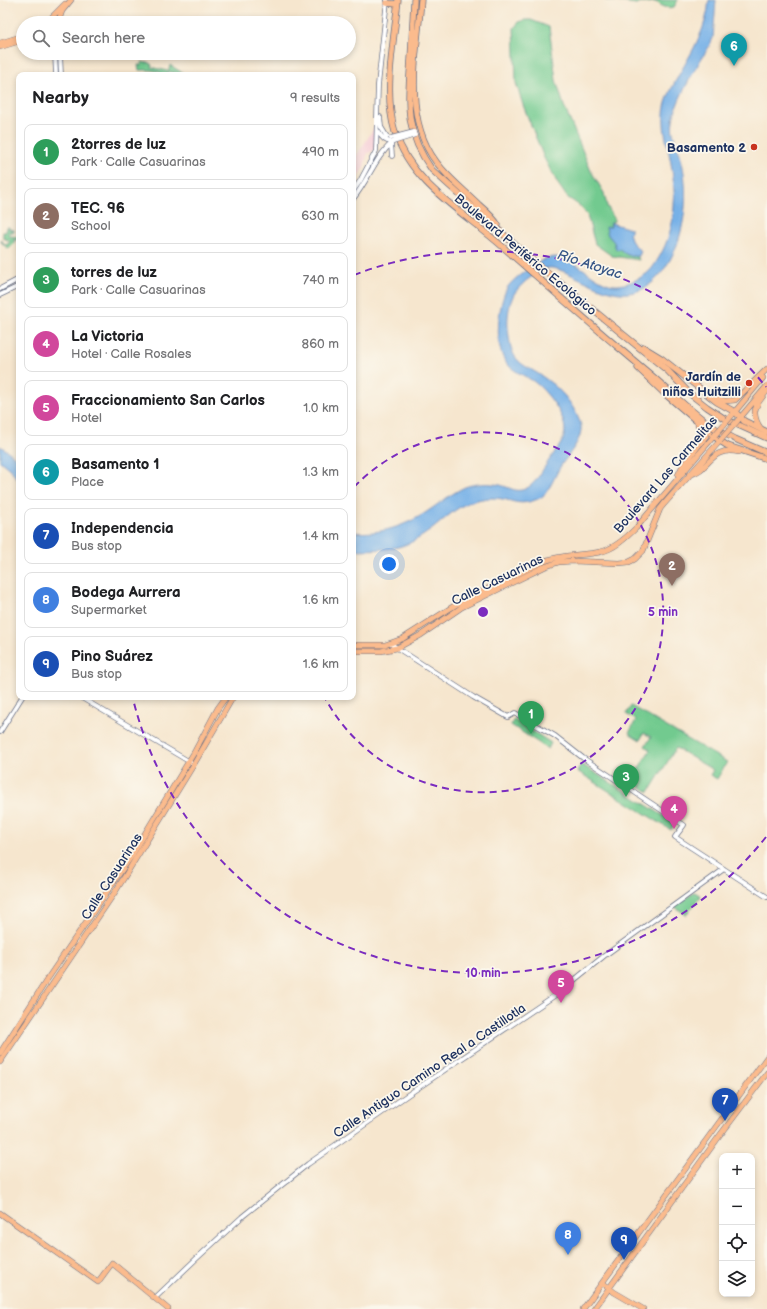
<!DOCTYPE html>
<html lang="en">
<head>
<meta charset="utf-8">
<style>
  body { margin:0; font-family:"Balsamiq Sans",sans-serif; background:#f2f2f2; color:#202124 }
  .controls { position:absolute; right:12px; bottom:12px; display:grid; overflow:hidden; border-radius:8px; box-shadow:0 2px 6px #0003 }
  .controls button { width:36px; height:36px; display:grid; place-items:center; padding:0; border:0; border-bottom:1px solid #e0e0e0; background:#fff; color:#202124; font:20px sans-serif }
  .you { position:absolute; left:389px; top:564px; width:14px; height:14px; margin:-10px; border:3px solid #fff; border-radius:50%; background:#1a73e8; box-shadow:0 0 0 6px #1a73e833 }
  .badge { display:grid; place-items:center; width:26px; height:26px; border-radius:50%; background:#c8321e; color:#fff; font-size:13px; font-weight:700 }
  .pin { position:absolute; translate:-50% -33px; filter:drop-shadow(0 1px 2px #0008) }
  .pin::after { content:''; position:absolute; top:21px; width:14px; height:12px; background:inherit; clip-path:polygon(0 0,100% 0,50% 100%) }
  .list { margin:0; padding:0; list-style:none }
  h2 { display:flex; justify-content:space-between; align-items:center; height:52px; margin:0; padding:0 16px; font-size:17px }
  h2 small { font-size:13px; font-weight:400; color:#757577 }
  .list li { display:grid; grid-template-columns:26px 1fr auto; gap:12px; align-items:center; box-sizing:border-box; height:56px; margin:0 8px 8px; padding:0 8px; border:1px solid #e0e0e0; border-radius:8px }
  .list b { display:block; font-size:15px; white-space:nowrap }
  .list p { margin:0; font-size:13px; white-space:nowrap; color:#757577 }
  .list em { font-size:13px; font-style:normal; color:#757577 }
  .icon { flex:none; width:22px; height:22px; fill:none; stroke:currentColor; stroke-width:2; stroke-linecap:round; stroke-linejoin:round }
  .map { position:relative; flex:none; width:767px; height:1309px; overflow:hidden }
  .search { position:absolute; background:#fff; box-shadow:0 2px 6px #0003; left:16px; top:16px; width:340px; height:44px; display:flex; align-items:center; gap:10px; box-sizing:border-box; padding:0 14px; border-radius:22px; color:#757577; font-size:15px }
  .panel { position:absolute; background:#fff; box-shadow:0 2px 6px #0003; left:16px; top:72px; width:340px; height:628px; border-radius:8px }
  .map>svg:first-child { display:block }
</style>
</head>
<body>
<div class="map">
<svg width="767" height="1309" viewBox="0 0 767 1309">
  <rect width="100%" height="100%" fill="#fbf7ec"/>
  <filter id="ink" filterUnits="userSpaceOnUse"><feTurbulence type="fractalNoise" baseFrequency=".025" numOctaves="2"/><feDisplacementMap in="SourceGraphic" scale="8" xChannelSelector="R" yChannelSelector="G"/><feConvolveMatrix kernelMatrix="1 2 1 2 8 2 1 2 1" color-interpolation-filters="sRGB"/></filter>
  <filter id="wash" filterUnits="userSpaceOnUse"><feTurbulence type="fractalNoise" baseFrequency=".012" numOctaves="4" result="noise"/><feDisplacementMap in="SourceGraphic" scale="16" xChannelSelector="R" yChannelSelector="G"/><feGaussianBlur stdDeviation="0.9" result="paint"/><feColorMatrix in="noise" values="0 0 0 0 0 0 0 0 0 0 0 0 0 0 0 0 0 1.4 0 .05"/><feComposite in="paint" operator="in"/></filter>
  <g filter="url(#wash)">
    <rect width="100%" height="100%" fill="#f6e6ce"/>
    <path fill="#f6cfd7" d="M375,127V150L367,154L364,167L354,182L353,161Z"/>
    <path fill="#72ca8f" stroke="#467c76" d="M605,0H678L674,7C666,9 662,6 656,2L636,4Z
      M525,20H531L549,27L556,80L564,106L591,171L604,193L607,206L615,220L610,224L611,227H606L608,235L614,242L616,249H620C627,257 629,255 638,257L639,260L612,256L595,244L587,215L580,206L567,197L558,184L544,158L523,105L516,83L514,28L519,22Z
      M142,62L147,63L148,62L152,65L151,67L168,71L170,65L186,75H183L181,73L180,75H177V73L174,72L173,75V72H168L167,75L162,73L160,74V72L150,70H139L138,65H142Z
      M7,227H9V229L14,230V232H9V236L19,237V241L14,239V243L9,249L1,242L2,240V242L7,245L10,241L3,238V232H6Z
      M631,706L727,762L717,779L710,775L713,770L676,748L649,792L631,781L650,750L645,746L651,737L644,733L640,740L629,733L636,720L626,714Z
      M514,719L551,743L548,749L511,725Z
      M581,764L675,823L671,830L577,771Z
      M695,892L701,896L686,915L674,906Z"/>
    <path fill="#77b1e7" stroke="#4970a2" d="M709,0H716L713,38C709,49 701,58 696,68C687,84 676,102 673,120C670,134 678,145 681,158C691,196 685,248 657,278C627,309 596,285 565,272C560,270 553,267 548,268C543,268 537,273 533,276C526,280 519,287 514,294C509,304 507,317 508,328C509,338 510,350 516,358C521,365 529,368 537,373C553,383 567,395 576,413C578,418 582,424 581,430C580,442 569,454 562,464C555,474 549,495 538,499C516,508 512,498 492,498C484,498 477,500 470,502C455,508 444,520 431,530C401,552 388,549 353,550V532C379,535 406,526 428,511C440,503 452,493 465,487C475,483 490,483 500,485C509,487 516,493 525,489C536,485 543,468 550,459C555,451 562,445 564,436C570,420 546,390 533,381C524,375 510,370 505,361C494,343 498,306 507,288C513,279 522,274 530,268C535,265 540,261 545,259C571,249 592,283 614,285C623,286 635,281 643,276C652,271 657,261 662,252C678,221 676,187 669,153C666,140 663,127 664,114C665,99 673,86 680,73C693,50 707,28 709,0Z
      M611,223L631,229V232L629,233L632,242L641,251L639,256C631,257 626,255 620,249H616L614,242L608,235L606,227H611Z
      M0,446L9,452L19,461V483L12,471L0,461Z"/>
  </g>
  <g filter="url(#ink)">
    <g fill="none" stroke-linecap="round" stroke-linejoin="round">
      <g stroke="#686f85" stroke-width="5.5">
        <path id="minor" d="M55,53L56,75
          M60,53L61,75
          M380,117L381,127L387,137
          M378,131C381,137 385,142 392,142
          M391,144L392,156
          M353,191L360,181L376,151L378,85L387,0
          M353,199C368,181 375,157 393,142
          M0,289L19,279
          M0,295L19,286
          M391,644L473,697L508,717L515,713L555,736L583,758L684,825L675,837L767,897
          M80,697L190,762
          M0,732L22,697
          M155,1298L196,1259L243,1216L308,1164L409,1094L557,994L604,956L724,869"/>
      </g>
      <g stroke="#686f85" stroke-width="6">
        <path id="major" d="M50,19L65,4
          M45,23L48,20L52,19L58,23
          M58,23L62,11L71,0
          M0,43L23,36
          M0,47L23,40
          M711,395L725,401L735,400L767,369
          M733,414L763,378
          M739,419L767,386
          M761,429C750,413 755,405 767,391
          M678,475L682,467L706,436L698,425
          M689,475C711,470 709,446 739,452
          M353,645H385L402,639L457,604L542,562C561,554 580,556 600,552C614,549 626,538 636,528L714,436
          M353,651H381L397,648L421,635L462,607L544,567L559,562L573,561L619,563L629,562L635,559L643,551L660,509L664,504L720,441
          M0,1053L48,978L132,855L195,751L218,708L226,697
          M0,1062L117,889L194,764L233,697
          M0,1213L98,1282L112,1263L168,1309
          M603,1283L614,1292L643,1309
          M583,1309L767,1057
          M594,1309L718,1138L767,1073"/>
      </g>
      <g stroke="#686f85" stroke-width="7">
        <path id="highway" d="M398,0C394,41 383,93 395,132C412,185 464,212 503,247C542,281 580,315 619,348C642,367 664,386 686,406L711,426L735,439L767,453
          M414,0C413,19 412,39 411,58C408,104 404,131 432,170L533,261L668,371L689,393L707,407L725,419L767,438
          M421,0C417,56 400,123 442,169C453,182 467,193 479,205C486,211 493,217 498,225
          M387,3L397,4
          M643,347L661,358L717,402L735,412L744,421L767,432
          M638,368L664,393L720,441L728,446L767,459"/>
      </g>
      <use href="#minor" stroke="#fff" stroke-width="4"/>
      <use href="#major" stroke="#fbbb8d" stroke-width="5"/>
      <use href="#highway" stroke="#fbbb8d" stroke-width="5.5"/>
      <g stroke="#686f85" stroke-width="5.5" stroke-linecap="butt">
        <path id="minor-bridge" d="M391,138L414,132
          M393,142L415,135"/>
      </g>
      <g stroke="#686f85" stroke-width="6" stroke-linecap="butt">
        <path id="major-bridge" d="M714,436L733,414
          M720,441L739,419"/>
      </g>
      <use href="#minor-bridge" stroke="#fff" stroke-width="4"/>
      <use href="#major-bridge" stroke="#fbbb8d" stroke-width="5"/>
    </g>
  </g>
  <g fill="none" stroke="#7b2cbf" stroke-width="2" stroke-dasharray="7 5">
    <path d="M354 487A180 180 0 1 1 325 698"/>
    <path d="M766 837A361 361 0 0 1 133 699M354 275A361 361 0 0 1 766 387"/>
  </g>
  <g fill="#c8321e" stroke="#fbf7ec" stroke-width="1.5">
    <circle cx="754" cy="147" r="4"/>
    <circle cx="749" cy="383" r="4"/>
  </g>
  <g text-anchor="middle" stroke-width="3.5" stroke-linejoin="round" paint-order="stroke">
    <g font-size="13" font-weight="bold" fill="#1b2f5e" stroke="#fbf7ec" text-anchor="end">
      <text x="746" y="152">Basamento 2</text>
      <text x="741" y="381">Jardín de<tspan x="741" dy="15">niños Huitzilli</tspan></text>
    </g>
    <g font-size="13" fill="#1b2f5e" stroke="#fbf7ec">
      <text transform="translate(526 254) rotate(40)" y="5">Boulevard Periférico Ecológico</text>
      <text transform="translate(665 474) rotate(-49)" y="5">Boulevard Las Carmelitas</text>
      <text transform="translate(497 579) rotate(-26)" y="5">Calle Casuarinas</text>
      <text transform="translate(111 876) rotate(-57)" y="5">Calle Casuarinas</text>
      <text transform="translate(429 1070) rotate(-34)" y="5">Calle Antiguo Camino Real a Castillotla</text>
    </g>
    <g font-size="14" font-style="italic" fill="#375687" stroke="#fbf7ec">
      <text transform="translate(590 264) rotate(18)" y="5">Río Atoyac</text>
    </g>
  </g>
  <circle cx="483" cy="612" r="6" fill="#7b2cbf" stroke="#fbf7ec" stroke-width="2"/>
  <g font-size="12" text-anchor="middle" font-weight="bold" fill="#7b2cbf" stroke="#fbf7ec" stroke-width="3.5" stroke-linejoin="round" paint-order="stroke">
    <text x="663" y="616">5 min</text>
    <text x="483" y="977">10 min</text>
  </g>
</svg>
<div class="controls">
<button>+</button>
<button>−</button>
<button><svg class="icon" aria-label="locate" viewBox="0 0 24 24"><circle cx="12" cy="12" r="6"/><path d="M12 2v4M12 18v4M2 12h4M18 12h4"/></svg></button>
<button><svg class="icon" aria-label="layers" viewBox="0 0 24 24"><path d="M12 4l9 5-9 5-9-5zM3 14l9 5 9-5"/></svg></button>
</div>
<div class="you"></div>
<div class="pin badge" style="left:531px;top:734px;background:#2e9e5b">1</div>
<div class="pin badge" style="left:672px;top:586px;background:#8d6e63">2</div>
<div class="pin badge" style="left:626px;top:797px;background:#2e9e5b">3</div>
<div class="pin badge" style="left:674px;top:829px;background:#d1479c">4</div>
<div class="pin badge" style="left:561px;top:1003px;background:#d1479c">5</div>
<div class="pin badge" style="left:734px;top:66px;background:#0f9aa8">6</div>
<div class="pin badge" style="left:725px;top:1121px;background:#1a4fb4">7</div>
<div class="pin badge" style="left:568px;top:1255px;background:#3f7fe0">8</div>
<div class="pin badge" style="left:624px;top:1260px;background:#1a4fb4">9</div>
<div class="search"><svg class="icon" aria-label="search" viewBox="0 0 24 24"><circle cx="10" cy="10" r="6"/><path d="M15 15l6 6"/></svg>Search here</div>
<section class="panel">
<h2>Nearby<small>9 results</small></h2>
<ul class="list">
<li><span class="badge" style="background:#2e9e5b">1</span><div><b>2torres de luz</b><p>Park · Calle Casuarinas</p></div><em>490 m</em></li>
<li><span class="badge" style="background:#8d6e63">2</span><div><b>TEC. 96</b><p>School</p></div><em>630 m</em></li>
<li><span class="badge" style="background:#2e9e5b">3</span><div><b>torres de luz</b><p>Park · Calle Casuarinas</p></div><em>740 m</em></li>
<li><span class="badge" style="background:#d1479c">4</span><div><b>La Victoria</b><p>Hotel · Calle Rosales</p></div><em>860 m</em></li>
<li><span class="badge" style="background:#d1479c">5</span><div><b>Fraccionamiento San Carlos</b><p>Hotel</p></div><em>1.0 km</em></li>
<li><span class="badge" style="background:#0f9aa8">6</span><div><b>Basamento 1</b><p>Place</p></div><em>1.3 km</em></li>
<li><span class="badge" style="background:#1a4fb4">7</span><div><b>Independencia</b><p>Bus stop</p></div><em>1.4 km</em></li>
<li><span class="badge" style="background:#3f7fe0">8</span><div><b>Bodega Aurrera</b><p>Supermarket</p></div><em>1.6 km</em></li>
<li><span class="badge" style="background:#1a4fb4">9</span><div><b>Pino Suárez</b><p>Bus stop</p></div><em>1.6 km</em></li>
</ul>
</section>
</div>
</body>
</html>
